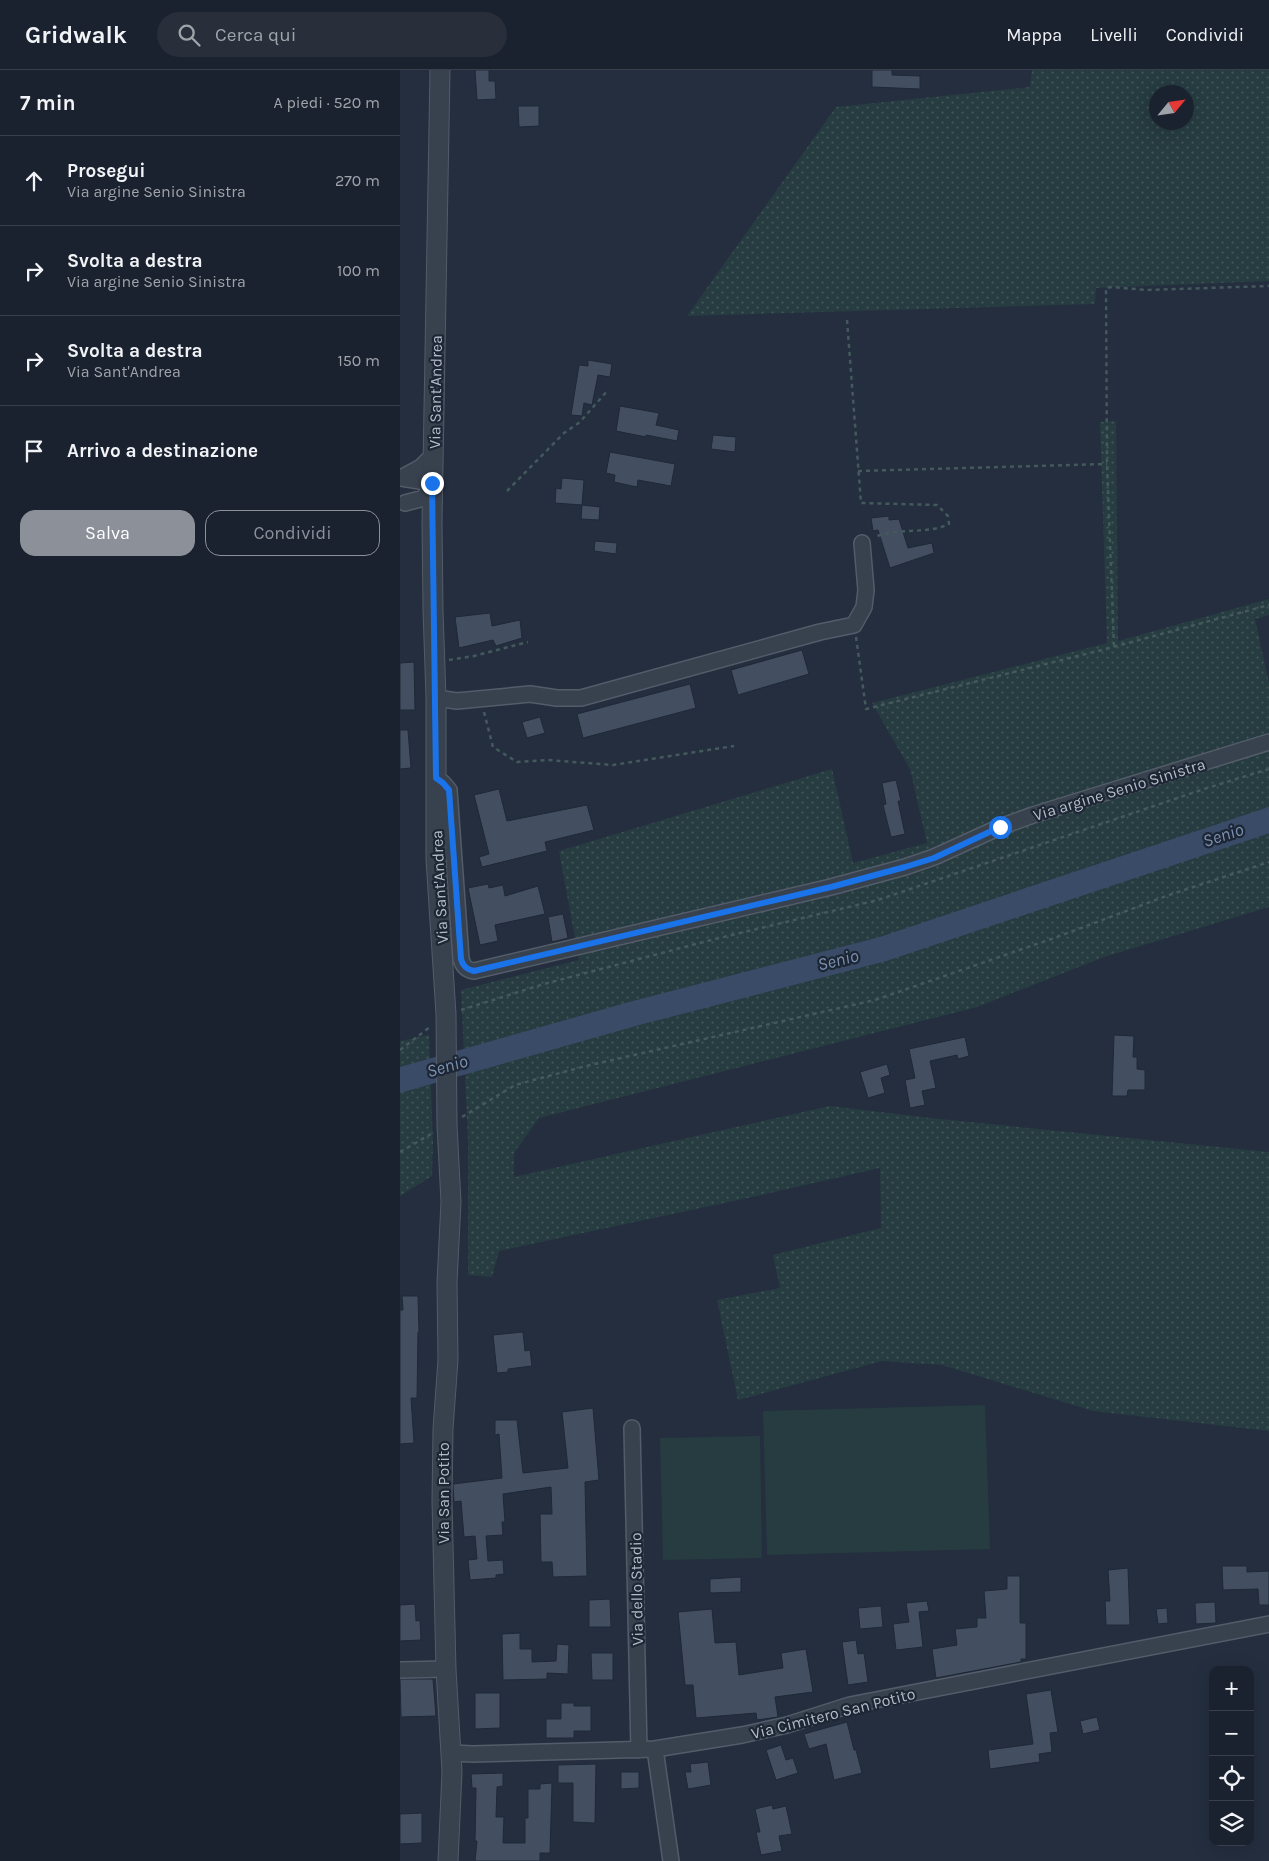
<!DOCTYPE html>
<html lang="it">
<head>
<meta charset="utf-8">
<style>
  body { margin:0; font-family:Karla,sans-serif; background:#282f3b; color:#f1f3f6 }
  .controls { position:absolute; right:15px; bottom:15px; display:grid; overflow:hidden; border-radius:10px; box-shadow:0 5px 20px #0002 }
  .controls button { width:45px; height:45px; display:grid; place-items:center; padding:0; border:0; border-bottom:1px solid #393f4b; background:#1b222f; color:#f1f3f6; font:25px sans-serif }
  .compass { position:absolute; left:749px; top:15px; width:45px; height:45px; border-radius:50%; background:#1b222f; box-shadow:0 5px 20px #0002; rotate:61deg }
  .stop { position:absolute; width:15px; height:15px; margin:-11px; border:4px solid #1a73e8; border-radius:50%; background:#fff }
  .stop.end { background:#1a73e8; border-color:#fff; box-shadow:0 1px 5px #0008 }
  .list { margin:0; padding:0; list-style:none }
  h2 { display:flex; justify-content:space-between; align-items:center; height:65px; margin:0; padding:0 20px; font-size:21px }
  h2 small { font-size:16px; font-weight:400; color:#a0a4aa }
  .list li { display:grid; grid-template-columns:32px 1fr auto; gap:15px; align-items:center; box-sizing:border-box; height:90px; padding:0 20px; border-top:1px solid #393f4b }
  .list b { display:block; font-size:19px; white-space:nowrap }
  .list p { margin:0; font-size:16px; white-space:nowrap; color:#a0a4aa }
  .list em { font-size:16px; font-style:normal; color:#a0a4aa }
  .actions { display:flex; gap:10px; padding:15px 20px }
  .actions a { flex:1; padding:11px 0; border:1px solid #8c9099; border-radius:15px; text-align:center; font-size:18px; color:#8c9099 }
  .actions .main { background:#8c9099; color:#fff }
  .icon { flex:none; width:28px; height:28px; fill:none; stroke:currentColor; stroke-width:2; stroke-linecap:round; stroke-linejoin:round }
  .map { position:relative; flex:none; width:869px; height:1791px; overflow:hidden }
  header { display:flex; align-items:center; gap:30px; box-sizing:border-box; height:70px; padding:0 25px; background:#1b222f; border-bottom:1px solid #393f4b }
  header strong { font-size:24px }
  nav { display:flex; gap:28px; margin-inline-start:auto; font-size:18px }
  .search { width:350px; height:45px; background:#282f3b; display:flex; align-items:center; gap:12px; box-sizing:border-box; padding:0 18px; border-radius:28px; color:#a0a4aa; font-size:19px }
  main { display:flex }
  aside { flex:1; background:#1b222f }
  .map>svg:first-child { display:block }
</style>
</head>
<body>
<header>
<strong>Gridwalk</strong>
<div class="search"><svg class="icon" aria-label="search" viewBox="0 0 24 24"><circle cx="10" cy="10" r="6"/><path d="M15 15l6 6"/></svg>Cerca qui</div>
<nav><a>Mappa</a><a>Livelli</a><a>Condividi</a></nav>
</header>
<main>
<aside>
<h2>7 min<small>A piedi · 520 m</small></h2>
<ul class="list">
<li><svg class="icon" aria-label="ahead" viewBox="0 0 24 24"><path d="M12 20V5M6 11l6-6 6 6"/></svg><div><b>Prosegui</b><p>Via argine Senio Sinistra</p></div><em>270 m</em></li>
<li><svg class="icon" aria-label="right" viewBox="0 0 24 24"><path d="M7 20v-9h11M14 6l5 5-5 5"/></svg><div><b>Svolta a destra</b><p>Via argine Senio Sinistra</p></div><em>100 m</em></li>
<li><svg class="icon" aria-label="right" viewBox="0 0 24 24"><path d="M7 20v-9h11M14 6l5 5-5 5"/></svg><div><b>Svolta a destra</b><p>Via Sant'Andrea</p></div><em>150 m</em></li>
<li><svg class="icon" aria-label="arrive" viewBox="0 0 24 24"><path d="M6 21V4h12l-3 4 3 4H6"/></svg><div><b>Arrivo a destinazione</b></div></li>
</ul>
<div class="actions"><a class="main">Salva</a><a>Condividi</a></div>
</aside>
<div class="map">
<svg width="869" height="1791" viewBox="0 0 869 1791">
  <defs>
    <pattern id="grass-dots" width="8" height="8" patternUnits="userSpaceOnUse" patternTransform="scale(1.25)"><rect width="8" height="8" fill="#263c40"/><path d="M2 2h.1M6 6h.1" fill="none" stroke="#43565a" stroke-width="1.8" stroke-linecap="round"/></pattern>
  </defs>
  <rect width="100%" height="100%" fill="#242e3f"/>
  <path fill="url(#grass-dots)" fill-rule="evenodd" d="M632,0H869V211L696,218L695,234L287,246L436,37L630,17ZM786,22V52H756V22Z
    M716,351L718,571L869,529V545L855,549L869,613V837L704,887L577,937L139,1048L114,1083V1107L430,1036L530,1048L869,1082V1361L693,1341L542,1295L482,1291L338,1330L317,1230L380,1218L373,1185L481,1158L480,1098L357,1126L99,1181L92,1207L68,1205V1071L61,920L179,890L159,781L432,699L453,793L527,773L510,699L472,633L707,573L700,352Z
    M29,965L33,1073L32,1106L0,1126V971Z"/>
  <path fill="#263c40" d="M585,1335L590,1479L367,1485L363,1341Z
    M360,1366L362,1488L263,1490L260,1368Z"/>
  <g fill="none" stroke-linecap="round" stroke-linejoin="round">
    <path stroke="#3a4b68" stroke-width="25" d="M0,1010L236,943L483,879L869,750"/>
  </g>
  <path fill="#434e60" stroke="#1f2836" d="M75,0H89V11H95L96,29L77,30Z
    M472,0H492V5L520,6V19L472,17Z
    M118,36H139V56L119,57Z
    M188,290L212,294L210,307L198,305L192,335L184,333L182,346L171,345L179,295L188,296Z
    M220,336L259,343L256,355L279,360L277,371L246,365V367L216,361Z
    M313,365L336,367L335,382L311,379Z
    M210,382L275,394L271,416L238,410L237,417L214,412L215,405L206,403Z
    M162,408L184,410L182,435L155,433L156,418L161,419Z
    M182,435L200,437L199,450L181,449Z
    M489,446V450L499,449L508,478L532,473L534,483L490,498L478,460L473,461L471,448Z
    M195,471L217,473L216,484L194,481Z
    M90,543L92,556L120,550L122,568L96,576L93,570L59,578L55,547Z
    M402,580L409,604L338,625L331,600Z
    M14,592L15,640H0V593Z
    M290,614L296,638L183,668L177,644Z
    M140,647L145,663L127,668L122,652Z
    M0,660H8L11,698L0,699Z
    M496,710L501,731H498L505,764L491,767L483,735L486,734L482,713Z
    M99,719L107,751L187,735L194,760L145,772L147,781L82,797L79,787L89,784L74,725Z
    M88,814L89,818L103,815L105,826L138,816L145,844L95,855L98,871L80,875L68,818Z
    M163,844L168,868L152,872L148,847Z
    M714,965L734,966L733,987H737V999L745,1000V1020H728L727,1026H712Z
    M565,967L569,986L558,989L557,985L530,991L536,1018L522,1021L525,1035L510,1038L505,1010L515,1008L509,979Z
    M487,994L490,1005L481,1008L485,1023L468,1028L460,1002Z
    M2,1226H18L19,1262H18L17,1328H11L14,1373L0,1374V1240H3Z
    M123,1262L125,1281L130,1280L132,1296L108,1299V1302L97,1303L93,1265Z
    M193,1338L199,1410L185,1412L187,1506L153,1507L152,1492H141L140,1444H152L151,1417L103,1424L105,1452H102L103,1465L86,1466L88,1491L103,1490L104,1504L96,1505V1508L70,1510L68,1490L77,1489L75,1466L64,1467L61,1431L54,1432L53,1414L102,1408L99,1364L95,1365V1350H117L123,1403L168,1398L162,1342Z
    M822,1496H847V1502L869,1501V1535H859L858,1519L823,1520Z
    M728,1498L730,1555H706L705,1531H710L708,1500Z
    M607,1506H620V1553H626V1589H621V1592L536,1608L532,1579L557,1575L555,1559L577,1557V1548H586L584,1521L607,1519Z
    M341,1507V1522L310,1523V1509Z
    M210,1529L211,1557H189V1530Z
    M527,1531L529,1541L519,1542L523,1577L496,1580L493,1554L509,1552L506,1533Z
    M815,1532L816,1553L796,1554L795,1533Z
    M15,1534L16,1551L20,1550L21,1570L0,1571V1535Z
    M481,1536L483,1557L460,1559L458,1538Z
    M767,1538L768,1553L758,1554L756,1539Z
    M312,1539L315,1573L336,1572L339,1605L383,1598L381,1583L406,1579L413,1622L375,1627L378,1647L357,1650L356,1643L296,1648L293,1615H285L278,1542Z
    M120,1563V1579H132V1592L156,1591L157,1574L169,1575L168,1604L147,1603V1609L103,1610L102,1564Z
    M456,1570L458,1584L464,1583L468,1612L448,1615L442,1572Z
    M191,1583H213V1610H192Z
    M0,1609H33L36,1646L1,1647Z
    M651,1620L658,1662L650,1663L652,1682L639,1684L640,1692L590,1699L588,1680L633,1674L626,1624Z
    M75,1623H100V1658L75,1659Z
    M161,1633H174V1636H191V1661H174V1668H146V1649H161Z
    M697,1647L700,1660L683,1664L680,1651Z
    M447,1652L454,1680H456L462,1703L434,1710L426,1674L409,1679L404,1664Z
    M381,1675L386,1690L393,1688L398,1703L376,1710L366,1680Z
    M308,1692L311,1715L288,1719L285,1702H291L290,1694Z
    M196,1694L195,1753L173,1752V1713H158V1695Z
    M221,1702H239V1718L221,1719Z
    M103,1703V1716L97,1717L96,1747H104L103,1773H125V1748H128V1719H140V1714L152,1713L150,1783H140V1791H75L77,1771H75L76,1718H72L71,1704Z
    M372,1735L373,1739L386,1736L392,1764L379,1766L382,1781L361,1785L356,1762H360L355,1739Z
    M22,1743V1773L0,1774V1744Z"/>
  <g fill="none" stroke-linecap="round" stroke-linejoin="round">
    <g stroke="#535c69" stroke-width="18">
      <path id="minor" d="M3,407L21,397L34,384
        M0,408L32,413L24,428L5,433
        M36,628L57,631L130,624L157,628H181L420,562L454,555L464,537L466,520L462,473
        M36,708L43,713L49,720L61,889C63,896 66,900 74,901L431,817L505,797L534,787L600,757L633,745L869,672
        M232,1358L239,1680
        M0,1600L46,1599
        M255,1679L271,1791
        M52,1683L73,1684L255,1679L342,1665L387,1655L450,1635L869,1554"/>
    </g>
    <g stroke="#535c69" stroke-width="21">
      <path id="tertiary" d="M40,0L32,452L33,540L36,628V789L46,944L47,1055L51,1132L47,1212L48,1290L43,1359L42,1431L46,1599L52,1702L48,1791"/>
    </g>
    <path stroke="#44595c" stroke-width="2.5" stroke-dasharray="4 4" stroke-linecap="butt" d="M447,250L461,433L537,435L548,446L549,454C526,465 499,457 475,467
      M458,401L707,394
      M107,421L164,363L180,352L208,320
      M456,567L466,639L702,580L869,535
      M714,576L707,394L706,218L712,217L746,220L869,216
      M49,590L74,586L128,572
      M84,642L93,677L117,692L148,690L213,695L334,676
      M61,940L144,914L315,869L478,830L804,719L869,699
      M0,980L30,957
      M62,1047L115,1015L186,996L475,930L657,867L769,825L869,792
      M0,1082L31,1064"/>
    <use href="#minor" stroke="#38414e" stroke-width="15"/>
    <use href="#tertiary" stroke="#38414e" stroke-width="19"/>
  </g>
  <g fill="none" stroke-linecap="round" stroke-linejoin="round">
    <path stroke="#1a73e8" stroke-width="6" d="M32,413L36,708L43,713L49,720L61,889C63,896 66,899 74,901L431,817L505,797L534,788L600,757"/>
  </g>
  <g text-anchor="middle" stroke-width="4.5" stroke-linejoin="round" paint-order="stroke">
    <g font-size="16" fill="#b5bcc9" stroke="#1d2634">
      <text transform="translate(35 322) rotate(-89)" y="6">Via Sant'Andrea</text>
      <text transform="translate(719 719) rotate(-17)" y="6">Via argine Senio Sinistra</text>
      <text transform="translate(39 817) rotate(-93)" y="6">Via Sant'Andrea</text>
      <text transform="translate(43 1423) rotate(-90)" y="6">Via San Potito</text>
      <text transform="translate(236 1519) rotate(-91)" y="6">Via dello Stadio</text>
      <text transform="translate(433 1643) rotate(-14)" y="6">Via Cimitero San Potito</text>
    </g>
    <g font-size="18" font-style="italic" fill="#7c90b1" stroke="#1d2634">
      <text transform="translate(823 765) rotate(-18)" y="6">Senio</text>
      <text transform="translate(438 890) rotate(-14)" y="6">Senio</text>
      <text transform="translate(47 996) rotate(-16)" y="6">Senio</text>
    </g>
  </g>
</svg>
<div class="controls">
<button>+</button>
<button>−</button>
<button><svg class="icon" aria-label="locate" viewBox="0 0 24 24"><circle cx="12" cy="12" r="6"/><path d="M12 2v4M12 18v4M2 12h4M18 12h4"/></svg></button>
<button><svg class="icon" aria-label="layers" viewBox="0 0 24 24"><path d="M12 4l9 5-9 5-9-5zM3 14l9 5 9-5"/></svg></button>
</div>
<svg class="compass" viewBox="-18 -18 36 36"><path d="M0-13l5 13h-10z" fill="#e53935"/><path d="M0 13l5-13h-10z" fill="#a0a4aa"/></svg>
<div class="stop" style="left:600px;top:757px"></div>
<div class="stop end" style="left:32px;top:413px"></div>
</div>
</main>
</body>
</html>
